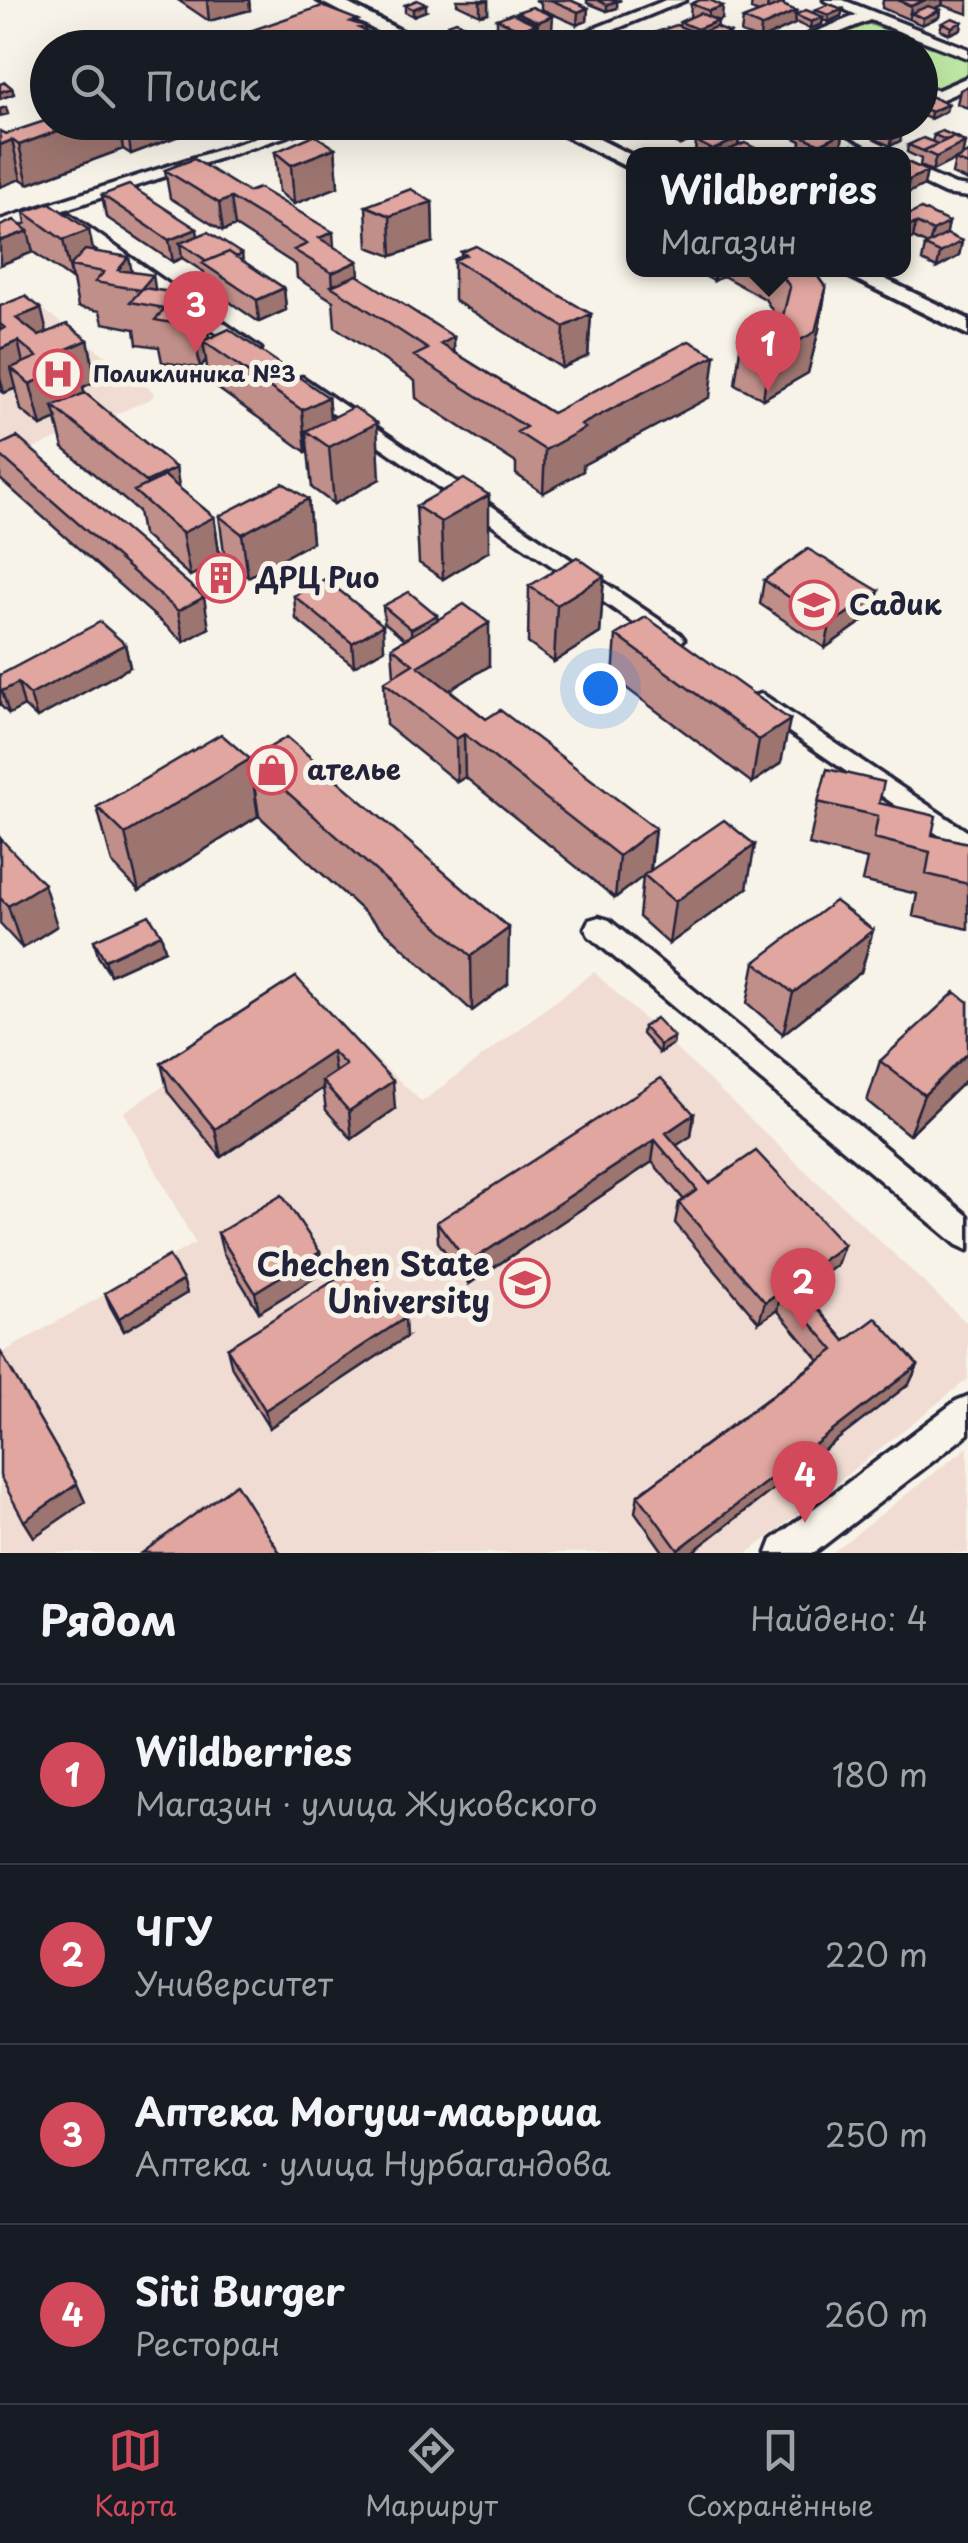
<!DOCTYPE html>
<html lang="ru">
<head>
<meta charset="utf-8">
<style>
  body { margin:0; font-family:"Playpen Sans",sans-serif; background:#20242c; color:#f1f3f6 }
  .you { position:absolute; left:600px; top:688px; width:35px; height:35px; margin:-25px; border:8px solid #fff; border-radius:50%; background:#1a73e8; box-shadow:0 0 0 15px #1a73e833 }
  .badge { display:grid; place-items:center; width:65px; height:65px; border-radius:50%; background:#d1495b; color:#fff; font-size:32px; font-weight:700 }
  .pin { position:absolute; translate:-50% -82px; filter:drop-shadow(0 2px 5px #0008) }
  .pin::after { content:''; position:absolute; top:52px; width:35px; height:30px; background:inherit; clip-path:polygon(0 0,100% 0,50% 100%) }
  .popup { position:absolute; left:626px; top:147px; width:285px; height:130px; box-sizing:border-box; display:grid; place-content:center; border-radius:20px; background:#171b24; filter:drop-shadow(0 2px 8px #0005); font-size:32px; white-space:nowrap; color:#9ea1a6 }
  .popup b { font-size:38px; color:#f1f3f6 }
  .popup::after { content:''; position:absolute; left:50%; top:100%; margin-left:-20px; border:20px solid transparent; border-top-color:#171b24 }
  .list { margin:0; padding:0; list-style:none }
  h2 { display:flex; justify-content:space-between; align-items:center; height:130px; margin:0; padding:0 40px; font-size:42px }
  h2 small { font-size:32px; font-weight:400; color:#9ea1a6 }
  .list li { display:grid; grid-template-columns:65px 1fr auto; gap:30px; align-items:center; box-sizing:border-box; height:180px; padding:0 40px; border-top:2px solid #363941 }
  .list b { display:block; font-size:38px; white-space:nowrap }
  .list p { margin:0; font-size:32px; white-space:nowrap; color:#9ea1a6 }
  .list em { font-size:32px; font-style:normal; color:#9ea1a6 }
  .icon { flex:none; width:55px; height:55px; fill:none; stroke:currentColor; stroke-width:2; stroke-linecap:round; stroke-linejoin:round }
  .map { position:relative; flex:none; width:968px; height:1553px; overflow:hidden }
  .search { position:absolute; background:#171b24; box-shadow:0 10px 40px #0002; left:30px; right:30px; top:30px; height:110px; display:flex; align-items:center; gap:25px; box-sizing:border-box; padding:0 35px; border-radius:55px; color:#9ea1a6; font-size:38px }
  .sheet { height:850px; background:#171b24 }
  nav { display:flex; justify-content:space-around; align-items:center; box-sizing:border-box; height:140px; border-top:2px solid #363941; background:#171b24; font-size:28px; color:#9ea1a6 }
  nav a { display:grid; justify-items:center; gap:5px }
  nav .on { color:#d1495b }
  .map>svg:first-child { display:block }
</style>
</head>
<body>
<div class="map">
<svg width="968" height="1553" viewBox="0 0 968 1553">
  <rect width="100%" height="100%" fill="#f7f3e8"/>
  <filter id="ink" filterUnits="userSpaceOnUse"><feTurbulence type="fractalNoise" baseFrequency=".01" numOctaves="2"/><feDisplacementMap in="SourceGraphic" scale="20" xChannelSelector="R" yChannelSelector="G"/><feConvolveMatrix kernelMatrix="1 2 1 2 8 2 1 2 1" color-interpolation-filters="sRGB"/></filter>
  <g filter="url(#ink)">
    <path fill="#f0dcd2" d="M28,298L155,393L151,399L0,463V309Z
      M594,972L968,1324V1379L748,1553H0V1354L195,1243L124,1112L305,993L422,1102Z
      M968,1447V1553H832L917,1486Z"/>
    <path fill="#bee8a4" stroke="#708570" stroke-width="2.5" d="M868,23L968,60V74L929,92L921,89L920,48L817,44Z"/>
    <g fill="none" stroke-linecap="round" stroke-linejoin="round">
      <g stroke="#22223b" stroke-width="7">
        <path id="minor" d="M666,0H686L611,31L643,48H623L598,36L567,48H545Z
          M824,0H843L968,49V58L870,20L821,40L825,48H810L808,35L857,15Z
          M968,77V88L940,100L920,97V88L938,90Z
          M305,122H329L0,231V220Z
          M795,122H816L880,155H858Z
          M903,163L955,185L968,187V197L945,194L903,174Z
          M57,214H69L261,349L252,355L245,353L57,222Z
          M302,377L680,634L684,639L680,644H664L295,387V379Z
          M762,694L968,832V855L754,708L750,702L754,696Z
          M599,917L609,920L968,1216V1250L957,1245L589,936L585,928L589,920Z
          M968,1396V1434L814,1553H767L772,1540L956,1401Z"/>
      </g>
      <g stroke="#22223b" stroke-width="8">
        <path id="major" d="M318,0H341L434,48H409Z
          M538,122H565L633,156V170Z
          M837,270H866L968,319V335Z"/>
      </g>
      <use href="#minor" fill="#f7f3e8" fill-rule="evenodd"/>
      <use href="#major" fill="#f7f3e8" fill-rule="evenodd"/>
    </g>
    <path fill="#c18f89" stroke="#22223b" stroke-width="2.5" d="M178,0H249L250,10L209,21Z
      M457,0H488V13L480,15L457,4Z
      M535,0H570L588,8L587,21L577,25L541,9V3Z
      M587,0H621L617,2V8L607,11L587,3Z
      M700,0L722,19L717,21L718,28L730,33L728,46L727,47L728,48H697V43L691,41L690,45L683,48H659L656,46L657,32L679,26L680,22L690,17L691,4Z
      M752,0H784L783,6L796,11V15L814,13L815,10L843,9L841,16L828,22L823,20L822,24L810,29L795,22V24L760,40L741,33L743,19L759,13L751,10Z
      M883,0H943L942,5L934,8L940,10L939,17L922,25L882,8Z
      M943,0H968V14L942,5Z
      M405,5L426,11L413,16L405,12Z
      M517,12L552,30L537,35L535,34V38L521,43L497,32V19L516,15Z
      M962,22L961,29L950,34L940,30L942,23Z
      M358,24L365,26V31L383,41L406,45V48H201Z
      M448,24L467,33L458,36L448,31Z
      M968,86V108L957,104L960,90Z
      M920,92L948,104L946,111L930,119L920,115Z
      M48,120L188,128L183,130L184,134L131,154L123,149L28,184L21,179L6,134Z
      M633,122H702L701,136L680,145L666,138V137Z
      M710,122H739L738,128L729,131Z
      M757,122H787V124L774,130Z
      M785,126L843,133L841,148L826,154H779L800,150L801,141L784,133Z
      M875,131L900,141L890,146L873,138Z
      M934,135L965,142L962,156L932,171L920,166L921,159L907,152L908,145L932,142Z
      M739,138L738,146L762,154H695L696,141Z
      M335,148L338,187L294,204L279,192L275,152Z
      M968,153V181L952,174L955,160Z
      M194,159L359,276L454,352L552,413L710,397L583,465V471L543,493L516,474V463L416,398L415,381L335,327L333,301L297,278L296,265L235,226L223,231L170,198L165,170Z
      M903,164L927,171L924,185L906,194L903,193Z
      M102,195L242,254L243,261L284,288L286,310L259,322L205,285L204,272L182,258L173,262L106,217Z
      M432,202L433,242L392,256L368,247L366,206Z
      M24,212L132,272L180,307L209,338L328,397L330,419L380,479L334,504L312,488L308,451L306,452L209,382L206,360L200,368L162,362L159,347L137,344L135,329L103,323L100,311L78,307L73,280L33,252L0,265L21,226L26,223Z
      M904,218L949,222L946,235L962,241L959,256L937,268L922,261L925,246L928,245L913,238Z
      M461,252L591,314L588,356L562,368L454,300V260L461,256Z
      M693,270H813L826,288L819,329L808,373L763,399L735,384L741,342L779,321L765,299L723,276L714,281Z
      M0,306L47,333L88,340L96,381L83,387L84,393L176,468L179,488L214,517L220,558L239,571L240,579L217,590L201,576L200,571L190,576L142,534L138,511L63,448L56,419L41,426L21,410L16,388L4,393L0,390Z
      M0,445L209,628L184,642L0,479Z
      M308,499L312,542L248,577L225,559L219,516Z
      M416,506L489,551L443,579L419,563Z
      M604,576L600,633L554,662L528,643L529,586Z
      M764,580L873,614L825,648L760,604Z
      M294,596L384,649L354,666L296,619Z
      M383,606L437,620L489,666L450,690L486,719L655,828L651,870L747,888L669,944L639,917L643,876L615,898L465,777L457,782L386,725L384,682L394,676L392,647L405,639L384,622Z
      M646,617L781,763L752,783L613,678L616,635Z
      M125,644L130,667L37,718L24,706L9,714L0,705V675Z
      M250,759L258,816L139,891L112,863L97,807Z
      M250,759L508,984L472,1011L259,816Z
      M818,802L879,803L932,835L968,843V929L913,916L917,894L862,881L867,859L809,845Z
      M0,838L57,926L22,948L0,924Z
      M873,930L861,972L783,1034L747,1003L755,962Z
      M161,934L165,950L110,975L98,956L94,940Z
      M296,977L395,1109L352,1139L326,1110L323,1088L221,1157L168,1092L161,1063Z
      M968,1002V1078L909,1135L867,1101L880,1061Z
      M643,1027L674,1037L673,1044L659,1053L642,1034Z
      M694,1114L691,1136L676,1145L709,1183L837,1265L802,1290L845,1341L918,1365L909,1384L691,1553H664L635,1512L638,1495L819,1360L777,1310L759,1322L675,1223L679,1203L684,1200L652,1162L469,1284L438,1242L437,1222Z
      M218,1233L324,1272L259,1312L223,1253Z
      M183,1280L187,1293L124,1331L110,1306L105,1293Z
      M406,1337L269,1428L232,1368L227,1348Z"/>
    <path fill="#9d746f" stroke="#22223b" stroke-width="2.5" d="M211,0H249L250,10L209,21L207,1Z
      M488,0V13L480,15V2Z
      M613,0H621L617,2V8L607,11V5Z
      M775,0H784L783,9L766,16L768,3Z
      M925,0H943L942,5L917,16L911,13L909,19L911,6Z
      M426,4V11L413,16V9Z
      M723,6L722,19L707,24L709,11Z
      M588,8L587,21L577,25L578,12Z
      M843,9L841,16L828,22L829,15Z
      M940,10L939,17L922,25L923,18Z
      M796,11L795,24L760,40L761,27Z
      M553,16L552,30L537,35L538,22Z
      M823,17L822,24L810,29L811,22Z
      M718,21L717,34H698L696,43L697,29Z
      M962,22L961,29L950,34L952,27Z
      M536,24L535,38L521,43V30Z
      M467,26V33L458,36V30Z
      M692,31L690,45L683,48H671L672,39Z
      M730,33L728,46L711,48L712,40Z
      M322,35L323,48H285Z
      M256,41V48H234Z
      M12,88L14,94L0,99V92Z
      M948,104L946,111L930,119L931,112Z
      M6,107L8,114L0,116V109Z
      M82,122H119L123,149L28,184L19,145Z
      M156,122H187L188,128L183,130L184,134L131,154L128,133Z
      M700,122H702L701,136L680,145L681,131Z
      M730,122H739L738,128L729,131Z
      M787,122V124L774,130L775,123Z
      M843,133L841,148L826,154H818L820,144Z
      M902,134L900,141L890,146L892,139Z
      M739,138L737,153L713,154V150Z
      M12,140L21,179L0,187V145Z
      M965,142L962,156L932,171L936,157Z
      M335,148L338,187L294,204L291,165Z
      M927,171L924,185L906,194L909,180Z
      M231,198L235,226L223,231L219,203Z
      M432,202L433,242L392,256L390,216Z
      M949,222L946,237L929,245L933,231Z
      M916,223L913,238L903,243V230Z
      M197,229L200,251L180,243L182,258L173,262L169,240Z
      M89,230L97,270L70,266L72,280L63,240Z
      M28,231L33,252L0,265V241Z
      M333,232L335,261L319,238Z
      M962,241L959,256L937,268L940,253Z
      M129,257L135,289L118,270Z
      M358,261L360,290L333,287L332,273Z
      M715,270H723V276L714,281Z
      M153,275L158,307L140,290Z
      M284,288L286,310L259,322L257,300Z
      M826,288L819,329L808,373L763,399L769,357Z
      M178,293L182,325L168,305Z
      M41,308L51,349L16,318Z
      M206,312L210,346L203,341L206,360L200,368L194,327Z
      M591,314L588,356L562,368L564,327Z
      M454,337L455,379L441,344Z
      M88,340L96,381L83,387L87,405L53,406L57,419L41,426L30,384L62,351Z
      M18,341L27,381L11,368L16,388L4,393L0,377V349Z
      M715,355L710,397L583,465V471L543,493L545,450L581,425Z
      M328,397L332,439L306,431L308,451L306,452L302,410Z
      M377,423L380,479L334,504L329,447Z
      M176,468L183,511L150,505L146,482Z
      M489,495V551L443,579L441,522Z
      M308,499L312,542L248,577L242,534Z
      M214,517L220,560L200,568V571L190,576L182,533Z
      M239,571L240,579L217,590L216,582Z
      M604,576L600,633L554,662L557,605Z
      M879,591L873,614L825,648L830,625Z
      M204,597L209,628L184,642L178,611Z
      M437,615L438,631L412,645L411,629Z
      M489,623V666L419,709L418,666Z
      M383,625L384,649L354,666L352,643Z
      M125,644L130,667L37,718L30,695Z
      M18,683L24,706L9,714L2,691Z
      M790,720L781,763L752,783L759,740Z
      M464,734L465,777L457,782L456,739Z
      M250,759L258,816L139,891L125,834Z
      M655,828L650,871L615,898L619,856Z
      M755,845L747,888L669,944L675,902Z
      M44,884L57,926L22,948L8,906Z
      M509,928L508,984L472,1011L471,956Z
      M873,930L861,972L783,1034L793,993Z
      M161,934L165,950L110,975L105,960Z
      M674,1037L673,1044L659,1053L660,1045Z
      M332,1051L336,1079L322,1081L323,1088L221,1157L215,1129Z
      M968,1053V1078L909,1135L924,1095Z
      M393,1081L395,1109L352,1139L349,1111Z
      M694,1114L691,1136L665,1153L666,1133Z
      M655,1140L652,1162L469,1284L468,1263Z
      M844,1245L837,1265L790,1299L794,1281Z
      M320,1252L324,1272L259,1312L255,1292Z
      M183,1280L187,1293L124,1331L119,1318Z
      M782,1290L777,1310L759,1322L765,1302Z
      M405,1318L406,1337L269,1428L265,1410Z
      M918,1365L909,1384L691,1553H678V1550Z
      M77,1484L85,1502L34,1537L24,1521Z"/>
    <path fill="#e0a69f" stroke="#22223b" stroke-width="2.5" d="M417,0L426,4L413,9L405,5Z
      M551,0H570L588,8L578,12Z
      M597,0H615L617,1L607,5Z
      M700,0H710L723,6L709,11L691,4Z
      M897,0H925L911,6Z
      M781,4L796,11L761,27L743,19Z
      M829,4L843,9L829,15L815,10Z
      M322,6L358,20L351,22L365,26L359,28L383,41L392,38L406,45L399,48H346L322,35L285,48H261L266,46L256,41L234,48H201Z
      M928,6L940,10L923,18L911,13Z
      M532,7L553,16L538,22L517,12Z
      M806,10L823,17L811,22L795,15Z
      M512,13L536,24L521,30L497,19Z
      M700,13L718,21L697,29L680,22Z
      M952,18L962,22L952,27L942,23Z
      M456,21L467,26L458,30L448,24Z
      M676,25L692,31L672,39L657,32Z
      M715,27L730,33L712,40L698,34Z
      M798,42L811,48H792L788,46Z
      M5,82L12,88L0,92V84Z
      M920,92L948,104L931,112L920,107L928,103L920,100Z
      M48,120V122H82L19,145L12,140L0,145V131L6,134Z
      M119,122H156L128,133L119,128Z
      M650,122H669L670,123L668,124L667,130Z
      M672,122H700L681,131L668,124Z
      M793,122H798L815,130L804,135L785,126Z
      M825,125L843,133L820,144L802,136Z
      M885,127L902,134L892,139L875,131Z
      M721,130L739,138L713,150L696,141Z
      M942,131L961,139L953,137L946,140L934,135Z
      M314,135L335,148L291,165L275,152Z
      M953,137L965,142L936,157L923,151Z
      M923,138L938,144L923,151L908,145Z
      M745,143L763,152L756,154L722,153Z
      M852,145L866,152L860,154H840L836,153Z
      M794,147L811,154H779Z
      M878,150L888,154H868Z
      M968,153V165L955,160Z
      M194,159L248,192L259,188L333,232L319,238L358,261L332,273L294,250L307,244L231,198L219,203L165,170Z
      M907,162L927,171L909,180L903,177V164Z
      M129,185L197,229L169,240L102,195Z
      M411,189L432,202L390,216L366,206Z
      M50,203L89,230L63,240L24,212Z
      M921,209L949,222L933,231L916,223L903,230V218Z
      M14,220L28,231L0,241V226Z
      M208,232L242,254L236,257L229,252L207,261L180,243Z
      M947,234L962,241L940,253L925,246Z
      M476,246L591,314L564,327L454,260L466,255L461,252Z
      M85,250L129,257L118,270L153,275L140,290L95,282L104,272L70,266Z
      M229,252L284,288L257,300L202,263Z
      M778,270H813L826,288L815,332L769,357L741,342L782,320L790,287Z
      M357,275L454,337L441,344L552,413L689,341L715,355L581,425L585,428L545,450L517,432L526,427L414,356L428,349L331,286Z
      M143,288L178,293L168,305L206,312L194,327L155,320L165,308L130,302Z
      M25,296L41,308L16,318L39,336L67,324L88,340L62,351L78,363L30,384L11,368L37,357L18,341L0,349V330L5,328L0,324V306Z
      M229,329L328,397L302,410L203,341Z
      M85,393L176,468L146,482L53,406Z
      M354,407L377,423L329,447L306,431Z
      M17,437L204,597L178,611L0,455V445Z
      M165,476L214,517L182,533L134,491Z
      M464,479L489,495L441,522L416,506Z
      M283,483L308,499L242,534L219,516Z
      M808,549L879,591L830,625L764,580Z
      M221,557L239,571L216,582L200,568Z
      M577,557L604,576L557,605L529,586Z
      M325,579L383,625L352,643L294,596Z
      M409,592L437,615L411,629L383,606Z
      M464,604L489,623L418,666L486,719L500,710L655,828L619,856L464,734L456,739L384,682L413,664L392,647Z
      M646,617L790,720L759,740L616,635Z
      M100,622L125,644L30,695L18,683L2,691L0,689V675Z
      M221,734L250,759L125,834L97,807Z
      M287,737L509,928L471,956L250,759Z
      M827,769L884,782L879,803L936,816L932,835L968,843V884L926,874L930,852L874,838L878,816L818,802Z
      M724,820L755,845L675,902L644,875Z
      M0,838L44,884L8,906L0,898Z
      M835,901L873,930L793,993L755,962Z
      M149,915L161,934L105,960L94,940Z
      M296,977L393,1081L349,1111L322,1081L346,1065L332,1051L215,1129L161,1063Z
      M955,992L968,1002V1053L924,1095L880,1061Z
      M656,1018L674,1037L660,1045L643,1027Z
      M661,1078L694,1114L666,1133L709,1183L756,1151L844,1245L794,1281L845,1341L876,1318L918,1365L678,1550L638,1495L834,1350L782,1290L765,1302L679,1203L697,1190L655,1140L468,1263L437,1222Z
      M282,1195L320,1252L255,1292L218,1233Z
      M169,1256L183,1280L119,1318L105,1293Z
      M365,1261L405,1318L265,1410L227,1348Z
      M0,1351L77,1484L24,1521L0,1476Z
      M236,1484L280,1553H142Z"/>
  </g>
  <defs>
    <g id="hospital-ring" transform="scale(2.5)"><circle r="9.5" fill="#f7f3e8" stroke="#d1495b" stroke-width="1.5"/><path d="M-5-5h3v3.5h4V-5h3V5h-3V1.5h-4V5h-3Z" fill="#d1495b"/></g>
    <g id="building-ring" transform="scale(2.5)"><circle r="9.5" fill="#f7f3e8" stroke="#d1495b" stroke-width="1.5"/><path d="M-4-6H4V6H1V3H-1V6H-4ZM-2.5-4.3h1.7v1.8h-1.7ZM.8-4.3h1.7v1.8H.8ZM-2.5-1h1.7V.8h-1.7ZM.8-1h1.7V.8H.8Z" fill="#d1495b"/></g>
    <g id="school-ring" transform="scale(2.5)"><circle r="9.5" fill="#f7f3e8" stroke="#d1495b" stroke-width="1.5"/><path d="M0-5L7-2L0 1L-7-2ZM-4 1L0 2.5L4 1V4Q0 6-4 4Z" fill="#d1495b"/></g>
    <g id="shop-ring" transform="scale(2.5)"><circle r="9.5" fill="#f7f3e8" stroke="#d1495b" stroke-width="1.5"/><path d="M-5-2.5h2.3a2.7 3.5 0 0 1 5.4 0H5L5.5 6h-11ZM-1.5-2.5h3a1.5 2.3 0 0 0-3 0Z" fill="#d1495b"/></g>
    <g id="university-ring" transform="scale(2.5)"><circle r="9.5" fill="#f7f3e8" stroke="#d1495b" stroke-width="1.5"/><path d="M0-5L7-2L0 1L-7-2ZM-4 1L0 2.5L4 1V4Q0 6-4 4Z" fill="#d1495b"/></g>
  </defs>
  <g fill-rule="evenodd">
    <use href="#hospital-ring" x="58" y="374"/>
    <use href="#building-ring" x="221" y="578"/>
    <use href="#school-ring" x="814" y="605"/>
    <use href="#shop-ring" x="272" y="770"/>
    <use href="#university-ring" x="525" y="1283"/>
  </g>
  <g text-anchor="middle" stroke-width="10" stroke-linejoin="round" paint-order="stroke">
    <g font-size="22" font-weight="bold" fill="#22223b" stroke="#f7f3e8" text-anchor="start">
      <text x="93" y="382">Поликлиника №3</text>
    </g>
    <g font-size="28" font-weight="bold" fill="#22223b" stroke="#f7f3e8" text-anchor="start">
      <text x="256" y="588">ДРЦ Рио</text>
      <text x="849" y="615">Садик</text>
      <text x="307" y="780">ателье</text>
    </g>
    <g font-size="32" font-weight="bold" fill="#22223b" stroke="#f7f3e8" text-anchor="end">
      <text x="490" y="1276">Chechen State<tspan x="490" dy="37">University</tspan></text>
    </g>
  </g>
</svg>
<div class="you"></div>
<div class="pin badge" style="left:768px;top:392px">1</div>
<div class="popup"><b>Wildberries</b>Магазин</div>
<div class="pin badge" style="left:803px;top:1330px">2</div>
<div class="pin badge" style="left:196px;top:353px">3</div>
<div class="pin badge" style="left:805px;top:1523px">4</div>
<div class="search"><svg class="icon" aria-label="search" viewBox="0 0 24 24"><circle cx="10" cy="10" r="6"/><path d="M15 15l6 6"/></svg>Поиск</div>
</div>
<section class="sheet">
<h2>Рядом<small>Найдено: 4</small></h2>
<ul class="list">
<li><span class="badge">1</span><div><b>Wildberries</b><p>Магазин · улица Жуковского</p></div><em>180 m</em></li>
<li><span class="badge">2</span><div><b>ЧГУ</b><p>Университет</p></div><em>220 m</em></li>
<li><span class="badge">3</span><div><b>Аптека Могуш-маьрша</b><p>Аптека · улица Нурбагандова</p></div><em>250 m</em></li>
<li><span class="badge">4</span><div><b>Siti Burger</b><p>Ресторан</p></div><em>260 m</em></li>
</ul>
</section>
<nav>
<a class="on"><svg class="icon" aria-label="map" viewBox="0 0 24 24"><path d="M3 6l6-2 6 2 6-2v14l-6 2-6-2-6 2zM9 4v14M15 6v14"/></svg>Карта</a>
<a><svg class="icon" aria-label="directions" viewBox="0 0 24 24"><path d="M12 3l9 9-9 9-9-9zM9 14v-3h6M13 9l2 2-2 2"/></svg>Маршрут</a>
<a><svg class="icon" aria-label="saved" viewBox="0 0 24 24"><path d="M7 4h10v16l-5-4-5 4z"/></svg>Сохранённые</a>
</nav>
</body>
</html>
